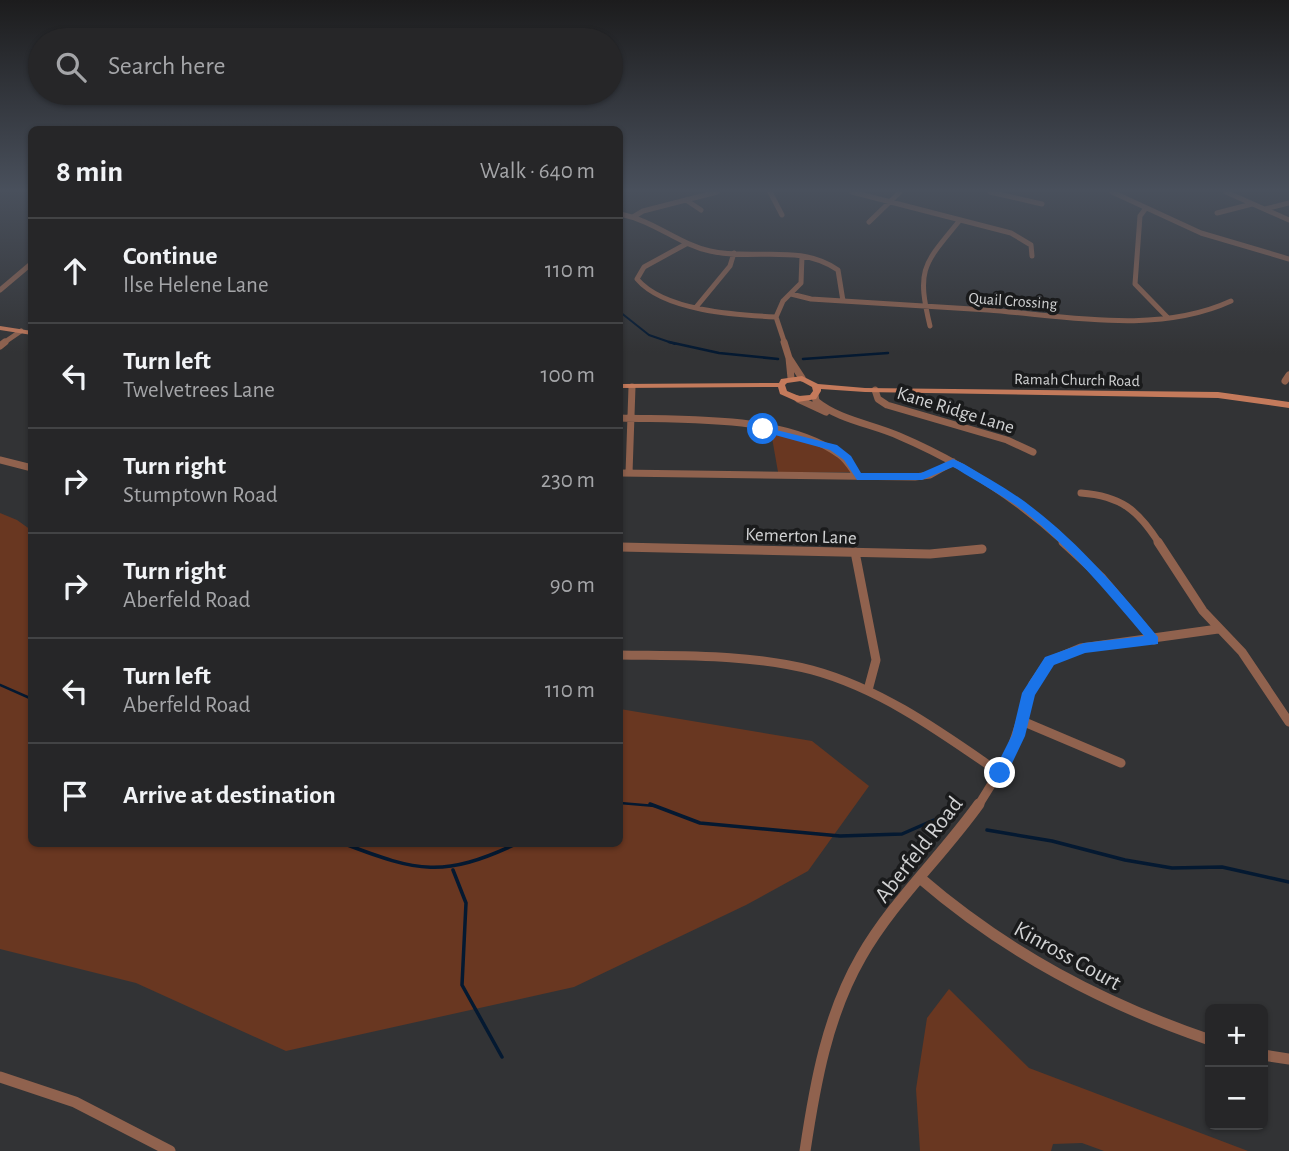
<!DOCTYPE html>
<html lang="en">
<head>
<meta charset="utf-8">
<style>
  body { margin:0; font-family:"Alegreya Sans",sans-serif; background:#2e2e30; color:#f1f3f6 }
  .controls { position:absolute; right:21px; bottom:21px; display:grid; overflow:hidden; border-radius:10px; box-shadow:0 2px 5px #0004 }
  .controls button { width:63px; height:63px; display:grid; place-items:center; padding:0; border:0; border-bottom:2px solid #424345; background:#262628; color:#f1f3f6; font:35px sans-serif }
  .stop { position:absolute; width:21px; height:21px; margin:-16px; border:5px solid #1a73e8; border-radius:50%; background:#fff }
  .stop.end { background:#1a73e8; border-color:#fff; box-shadow:0 2px 7px #0008 }
  .list { margin:0; padding:0; list-style:none }
  h2 { display:flex; justify-content:space-between; align-items:center; height:91px; margin:0; padding:0 28px; font-size:30px }
  h2 small { font-size:23px; font-weight:400; color:#a4a5a8 }
  .list li { display:grid; grid-template-columns:46px 1fr auto; gap:21px; align-items:center; box-sizing:border-box; height:105px; padding:0 28px; border-top:2px solid #424345 }
  .list b { display:block; font-size:26px; white-space:nowrap }
  .list p { margin:0; font-size:23px; white-space:nowrap; color:#a4a5a8 }
  .list em { font-size:23px; font-style:normal; color:#a4a5a8 }
  .icon { flex:none; width:38px; height:38px; fill:none; stroke:currentColor; stroke-width:2; stroke-linecap:round; stroke-linejoin:round }
  .map { position:relative; flex:none; width:1289px; height:1151px; overflow:hidden }
  .search { position:absolute; background:#262628; box-shadow:0 2px 5px #0004; left:28px; top:28px; width:595px; height:77px; display:flex; align-items:center; gap:18px; box-sizing:border-box; padding:0 24px; border-radius:38px; color:#a4a5a8; font-size:26px }
  .panel { position:absolute; background:#262628; box-shadow:0 2px 5px #0004; left:28px; top:126px; width:595px; height:721px; border-radius:10px }
  .map>svg:first-child { display:block }
</style>
</head>
<body>
<div class="map">
<svg width="1289" height="1151" viewBox="0 0 1289 1151">
  <rect width="100%" height="100%" fill="#323335"/>
  <path fill="#693721" d="M771,432L818,443L838,452L851,472H778Z
    M0,513L17,520L31,530L32,844H620V709L812,741L869,786L808,871L746,905L574,987L286,1051L136,983L0,949Z
    M949,989L1029,1068L1248,1151H1104L1082,1143L1053,1144L1051,1151H920L916,1089L927,1018Z"/>
  <g fill="none" stroke-linecap="round" stroke-linejoin="round">
    <path stroke="#041931" stroke-width="2" d="M620,312L649,335L675,344"/>
    <path stroke="#041931" stroke-width="2.5" d="M669,342L719,353L778,359
      M803,359L888,353
      M0,685L32,699
      M620,803L655,806"/>
    <path stroke="#041931" stroke-width="3.5" d="M650,804L700,823L840,836L902,834L934,820
      M987,830L1052,841L1125,860L1172,868L1222,867L1289,882
      M345,844C418,872 443,878 516,844
      M453,870L466,903L462,985L502,1057"/>
    <path stroke="#90624e" stroke-width="5" d="M770,192L782,215
      M852,192L1011,233L1031,245L1032,256
      M990,192L1042,204
      M1112,192L1201,233L1289,259
      M1226,192L1289,220
      M686,200L701,210
      M1146,208L1140,216L1135,284L1167,317
      M1265,209L1289,203
      M1217,213L1252,204
      M620,214C655,221 678,244 710,251C753,261 800,243 838,270L843,301
      M633,217L643,211L717,192
      M869,222L900,192
      M686,244L644,267L637,279C664,311 736,315 776,317
      M0,290L32,263
      M791,294L811,299C870,303 929,306 988,310C1066,316 1157,335 1231,301
      M697,306L730,266L734,253
      M930,326C916,268 924,264 960,220
      M2,344L21,331
      M785,344L776,317L783,301L801,283L802,256"/>
    <path stroke="#90624e" stroke-width="7" d="M784,342L789,358L802,378
      M0,346L5,342
      M789,358L791,378
      M1285,381L1289,375
      M875,390L878,399L887,405L1007,440L1033,452
      M815,395L816,401C839,420 872,424 899,436C960,462 1017,499 1065,543
      M798,399L826,412
      M620,418C686,420 785,415 840,455C847,460 852,469 857,476
      M0,460L32,468
      M620,473L915,477L930,475L953,462
      M629,473L632,387
      M1081,493C1121,496 1138,510 1159,543"/>
    <path stroke="#90624e" stroke-width="9" d="M1063,542L1101,577L1154,640
      M1158,542L1203,611L1242,652L1289,722
      M620,547L930,554L982,549
      M855,552L876,660L868,690
      M620,655C684,656 749,654 812,670C882,689 942,733 1000,773
      M1022,721L1121,763
      M978,806L1009,756L1033,684L1048,662L1081,648L1218,629"/>
    <path stroke="#90624e" stroke-width="11" d="M920,878C1007,953 1102,1003 1210,1040
      M1263,1055L1289,1059
      M0,1077L75,1102L170,1151
      M805,1151C815,1084 827,1016 861,957C893,901 942,856 979,804"/>
    <path fill="#c47a5b" fill-rule="evenodd" d="M0,326L32,331V335L0,330Z
      M802,376L818,384L865,388L1218,392L1289,402V408L1218,398L865,392L821,389V391L816,399L798,402L780,394L778,387L620,388V384L779,383L781,379ZM801,381L812,387L813,391L810,395L799,396L787,391L785,385L787,383Z"/>
  </g>
  <linearGradient id="sky" x2="0" y2="1"><stop stop-color="#1c1c1d"/><stop offset="0.54" stop-color="#49505c"/><stop offset="1" stop-color="#49505c" stop-opacity="0"/></linearGradient>
  <rect width="1289" height="353" fill="url(#sky)"/>
  <path fill="#1a73e8" d="M760,426L837,445L851,456L861,473H921L953,459L964,464C987,478 1012,491 1033,508C1081,545 1119,590 1158,637V644L1085,653L1054,665L1035,695L1025,736L1005,778H995L993,773L1012,735L1022,693L1045,657L1084,643L1144,636C1107,592 1070,548 1025,512C1004,496 979,483 957,469L953,467L922,480H857L844,460L830,450L760,431Z"/>
  <g text-anchor="middle" stroke-width="7" stroke-linejoin="round" paint-order="stroke">
    <g font-size="16" fill="#d1d2d3" stroke="#1a1b1c">
      <text transform="translate(1013 300) rotate(4)" y="6">Quail Crossing</text>
      <text transform="translate(1077 379) rotate(1)" y="6">Ramah Church Road</text>
    </g>
    <g font-size="19" fill="#d1d2d3" stroke="#1a1b1c">
      <text transform="translate(956 409) rotate(17)" y="7">Kane Ridge Lane</text>
      <text transform="translate(801 535) rotate(2)" y="7">Kemerton Lane</text>
    </g>
    <g font-size="23" fill="#d1d2d3" stroke="#1a1b1c">
      <text transform="translate(918 849) rotate(-52)" y="8">Aberfeld Road</text>
      <text transform="translate(1068 955) rotate(29)" y="8">Kinross Court</text>
    </g>
  </g>
</svg>
<div class="controls">
<button>+</button>
<button>−</button>
</div>
<div class="stop" style="left:763px;top:429px"></div>
<div class="stop end" style="left:1000px;top:773px"></div>
<div class="search"><svg class="icon" aria-label="search" viewBox="0 0 24 24"><circle cx="10" cy="10" r="6"/><path d="M15 15l6 6"/></svg>Search here</div>
<section class="panel">
<h2>8 min<small>Walk · 640 m</small></h2>
<ul class="list">
<li><svg class="icon" aria-label="ahead" viewBox="0 0 24 24"><path d="M12 20V5M6 11l6-6 6 6"/></svg><div><b>Continue</b><p>Ilse Helene Lane</p></div><em>110 m</em></li>
<li><svg class="icon" aria-label="left" viewBox="0 0 24 24"><path d="M17 20v-9H6M10 6l-5 5 5 5"/></svg><div><b>Turn left</b><p>Twelvetrees Lane</p></div><em>100 m</em></li>
<li><svg class="icon" aria-label="right" viewBox="0 0 24 24"><path d="M7 20v-9h11M14 6l5 5-5 5"/></svg><div><b>Turn right</b><p>Stumptown Road</p></div><em>230 m</em></li>
<li><svg class="icon" aria-label="right" viewBox="0 0 24 24"><path d="M7 20v-9h11M14 6l5 5-5 5"/></svg><div><b>Turn right</b><p>Aberfeld Road</p></div><em>90 m</em></li>
<li><svg class="icon" aria-label="left" viewBox="0 0 24 24"><path d="M17 20v-9H6M10 6l-5 5 5 5"/></svg><div><b>Turn left</b><p>Aberfeld Road</p></div><em>110 m</em></li>
<li><svg class="icon" aria-label="arrive" viewBox="0 0 24 24"><path d="M6 21V4h12l-3 4 3 4H6"/></svg><div><b>Arrive at destination</b></div></li>
</ul>
</section>
</div>
</body>
</html>
